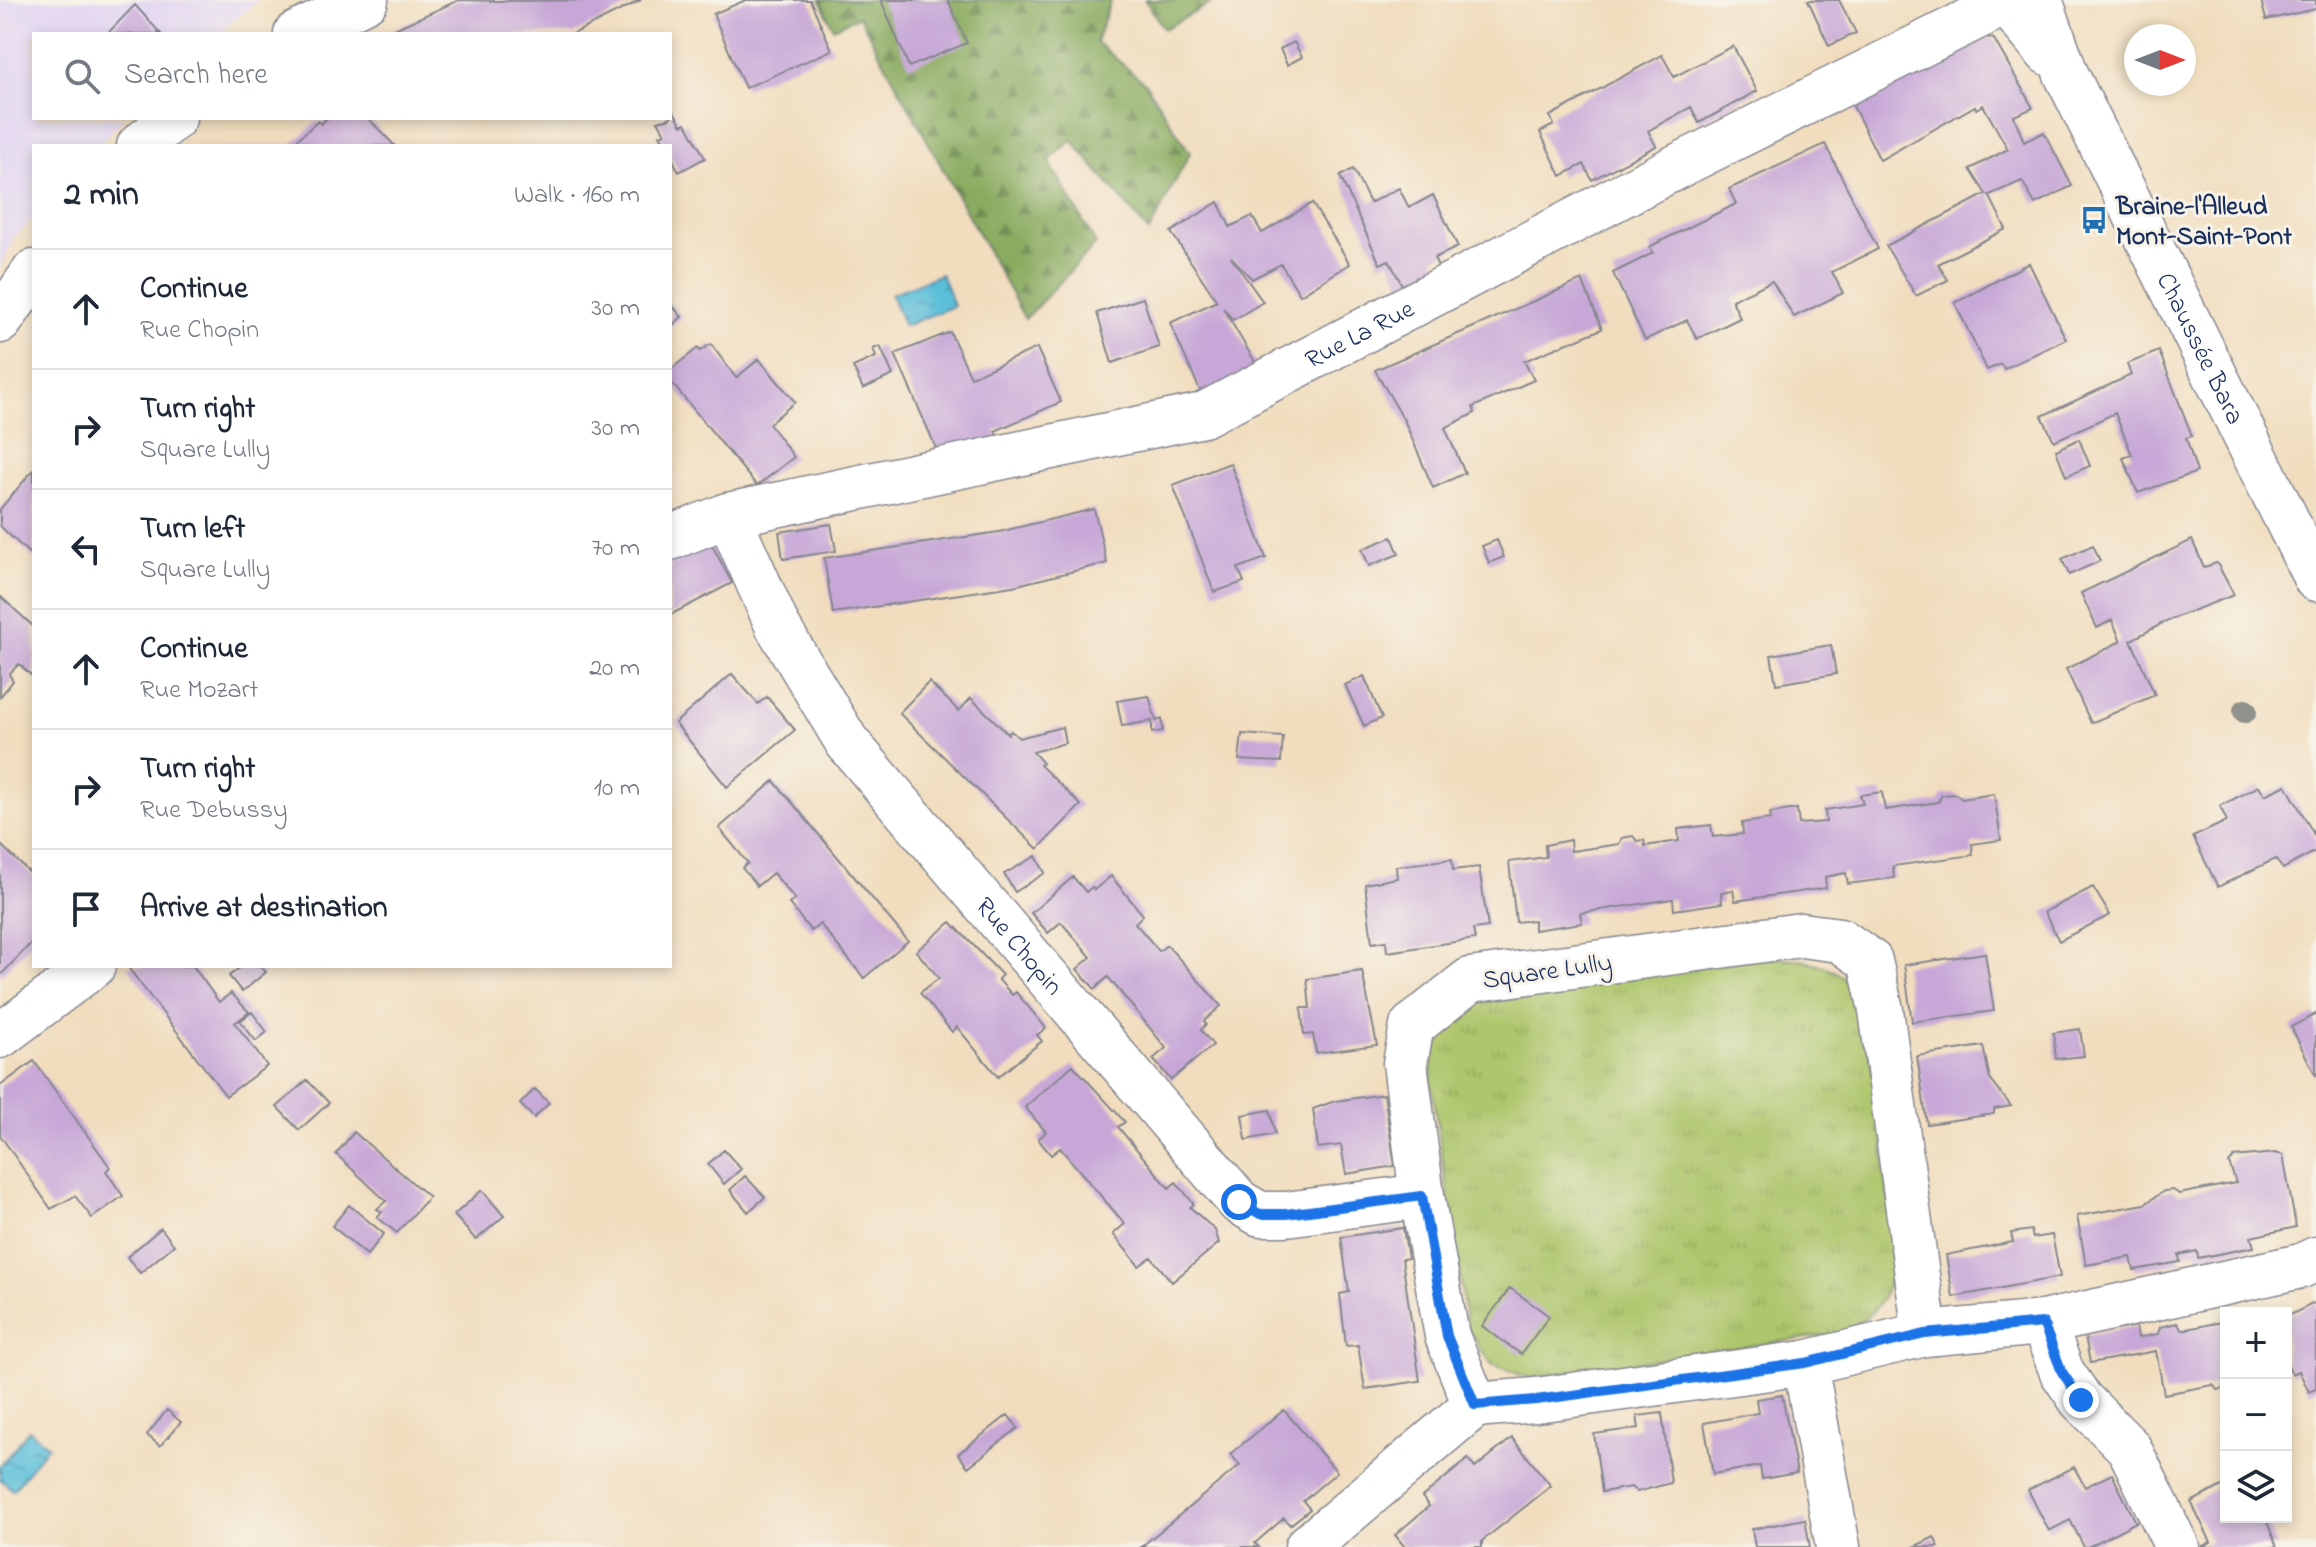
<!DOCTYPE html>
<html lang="en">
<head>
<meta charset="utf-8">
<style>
  body { margin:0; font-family:"Indie Flower",sans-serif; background:#f2f2f3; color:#1f2937 }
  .controls { position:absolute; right:24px; bottom:24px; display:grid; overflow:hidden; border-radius:0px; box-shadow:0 4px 12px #0003 }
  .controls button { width:72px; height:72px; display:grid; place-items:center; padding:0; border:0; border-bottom:2px solid #e0e1e3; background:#fff; color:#1f2937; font:40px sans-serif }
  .compass { position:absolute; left:2124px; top:24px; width:72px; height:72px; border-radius:50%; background:#fff; box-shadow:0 4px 12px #0003; rotate:90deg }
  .stop { position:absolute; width:24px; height:24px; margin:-18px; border:6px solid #1a73e8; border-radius:50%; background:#fff }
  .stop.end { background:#1a73e8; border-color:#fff; box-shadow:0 2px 8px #0008 }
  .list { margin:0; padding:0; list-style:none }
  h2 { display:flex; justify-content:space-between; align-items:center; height:104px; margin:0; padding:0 32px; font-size:34px }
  h2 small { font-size:26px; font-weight:400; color:#747a83 }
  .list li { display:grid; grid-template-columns:52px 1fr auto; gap:24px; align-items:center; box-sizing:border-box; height:120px; padding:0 32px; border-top:2px solid #e0e1e3 }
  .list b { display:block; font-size:30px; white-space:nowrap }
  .list p { margin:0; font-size:26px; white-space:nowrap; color:#747a83 }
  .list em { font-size:26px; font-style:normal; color:#747a83 }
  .icon { flex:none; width:44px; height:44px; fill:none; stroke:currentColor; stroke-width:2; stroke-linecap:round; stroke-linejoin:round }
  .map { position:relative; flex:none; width:2316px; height:1547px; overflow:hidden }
  .search { position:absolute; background:#fff; box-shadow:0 4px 12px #0003; left:32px; top:32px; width:640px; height:88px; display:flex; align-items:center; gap:20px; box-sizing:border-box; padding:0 28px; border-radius:0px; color:#747a83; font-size:30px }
  .panel { position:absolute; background:#fff; box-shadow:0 4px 12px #0003; left:32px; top:144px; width:640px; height:824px; border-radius:0px }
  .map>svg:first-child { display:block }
</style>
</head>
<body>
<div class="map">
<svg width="2316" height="1547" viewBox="0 0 2316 1547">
  <defs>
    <pattern id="grass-tufts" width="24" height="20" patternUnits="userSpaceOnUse" patternTransform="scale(2)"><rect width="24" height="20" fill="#aec66c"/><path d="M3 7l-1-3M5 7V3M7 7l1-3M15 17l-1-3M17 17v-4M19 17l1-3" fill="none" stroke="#95aa60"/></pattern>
    <pattern id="forest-firs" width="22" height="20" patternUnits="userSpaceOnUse" patternTransform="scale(2)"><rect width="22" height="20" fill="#8aab60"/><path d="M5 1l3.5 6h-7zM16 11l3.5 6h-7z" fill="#708c52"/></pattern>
    <pattern id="water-ripples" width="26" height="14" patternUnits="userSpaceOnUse" patternTransform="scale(2)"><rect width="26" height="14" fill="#5bbfd9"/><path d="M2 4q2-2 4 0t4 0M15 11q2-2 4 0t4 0" fill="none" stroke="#4a9cb3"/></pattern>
  </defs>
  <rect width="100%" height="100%" fill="#f7f3e8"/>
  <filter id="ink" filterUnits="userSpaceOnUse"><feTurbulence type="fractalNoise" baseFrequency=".0125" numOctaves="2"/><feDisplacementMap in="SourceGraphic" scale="16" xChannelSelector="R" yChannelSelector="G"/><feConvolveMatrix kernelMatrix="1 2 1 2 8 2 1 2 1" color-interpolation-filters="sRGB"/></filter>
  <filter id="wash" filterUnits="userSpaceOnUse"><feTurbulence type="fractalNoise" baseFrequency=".006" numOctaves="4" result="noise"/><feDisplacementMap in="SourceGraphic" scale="32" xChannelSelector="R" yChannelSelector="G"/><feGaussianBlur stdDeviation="1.8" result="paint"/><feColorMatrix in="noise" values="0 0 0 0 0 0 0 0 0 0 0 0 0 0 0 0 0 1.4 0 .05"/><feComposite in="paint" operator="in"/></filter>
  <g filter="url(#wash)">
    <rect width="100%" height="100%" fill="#f1ddbe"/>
    <path fill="#e1d4f3" d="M0,0H259L217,34H34V118H124L98,146H34V217L13,239L0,269Z"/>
    <path fill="url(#grass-tufts)" stroke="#647a65" stroke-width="2" d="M1759,957C1790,958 1834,959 1853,989C1869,1016 1900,1247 1891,1277C1882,1309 1869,1316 1841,1333L1529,1378L1492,1364L1467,1328L1431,1080C1432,1038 1445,1027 1477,1003Z"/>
    <path fill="url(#forest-firs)" stroke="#526d5f" stroke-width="2" d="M820,0H1111L1096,42L1146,84L1190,153L1149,232L1072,140L1049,161L1096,244L1025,319L859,16L833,28Z
      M1145,0H1208L1210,4L1164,29Z"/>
    <path fill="url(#water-ripples)" stroke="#3b779c" stroke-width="2" d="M941,274L954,306L904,326L891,294Z
      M29,1430L48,1446L13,1490L0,1479V1466Z"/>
    <g id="blocks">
      <path fill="#c7a7d7" d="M459,0L494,1L641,0L573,34H383Z
        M746,0H810L832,50L745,88L713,14Z
        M881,0H948L967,43L909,67Z
        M1808,0H1839L1856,33L1829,46Z
        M2261,0H2316V9L2266,20Z
        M135,5L161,34H107Z
        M1980,35L1994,39L2033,108L2014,116L2024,142L2044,132L2072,186L2035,204L2022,181L1989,195L2006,229L1938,264L1948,280L1916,296L1886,246L1986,194L1970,169L2008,149L1983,105L1976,109L1975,106L1880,160L1850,100Z
        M1294,42L1302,57L1287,65L1280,49Z
        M1733,46L1757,91L1699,123L1691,107L1648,131L1656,146L1592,180L1584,164L1561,176L1540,132L1554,125L1550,116L1662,55L1674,77Z
        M674,112L682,125L686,123L705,158L679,172L670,154V146H666L660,135L665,133L658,121L670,118Z
        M327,118H368L395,146H290L318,121L321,124Z
        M1825,144L1878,249L1832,272L1843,293L1794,317L1772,281L1732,300L1740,318L1697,339L1687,320L1645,340L1613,273L1653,253L1649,247L1736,204L1729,189Z
        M1353,169L1370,203L1399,188L1409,208L1433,195L1458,247L1434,258L1440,270L1403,287L1389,260L1380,264L1340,176Z
        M1218,202L1230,227L1252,216L1262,233L1312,203L1350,264L1300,295L1281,264L1252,279L1231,257L1263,302L1233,320L1223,308L1261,372L1202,395L1170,323L1217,301L1171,232Z
        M2029,263L2066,339L2004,369L2001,364L1987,370L1955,303Z
        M1582,280L1602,329L1524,361L1534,380L1473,407L1475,413L1445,428L1465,473L1433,488L1405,422L1375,370Z
        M1143,298L1159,347L1112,363L1097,313Z
        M670,303L682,317L670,327Z
        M950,332L971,377L1037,348L1061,402L995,431L1000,443L940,457L895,354Z
        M711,344L736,378L759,359L795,402L769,424L794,457L757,486L670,381V370L698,348L700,351Z
        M880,346L893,375L863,389L853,367L876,357L873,349Z
        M2159,351L2192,436L2186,438L2197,472L2138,493L2123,458L2132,455L2115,413L2054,441L2042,416L2131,375L2127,364Z
        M2079,439L2090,466L2066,476L2056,450Z
        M1230,463L1266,558L1238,568L1244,582L1214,592L1173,485Z
        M34,469V558L0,526V509Z
        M1094,509L1107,563L1013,586L833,613L824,558L999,532Z
        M831,524L836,551L783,559L779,532Z
        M1392,537L1399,554L1369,566L1362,549Z
        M1497,540L1504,557L1489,563L1482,546Z
        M2192,540L2204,567L2217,563L2234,595L2171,619L2131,640L2155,695L2091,723L2066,669L2121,641L2112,620L2097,628L2081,593Z
        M710,541L732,583L670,615V560Z
        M2093,545L2100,561L2069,575L2062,559Z
        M0,596L34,627V672L31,675L19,664L9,674L13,681L0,697Z
        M1831,645L1836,674L1776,684L1771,655Z
        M732,674L758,704L767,697L795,730L727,787L675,723Z
        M1364,676L1382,718L1364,726L1345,685Z
        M929,682L959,711L971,698L1008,734L1011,731L1019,738L1062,727L1065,743L1033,752L1043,763L1040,765L1081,805L1038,849L899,713Z
        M1149,696L1156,721L1162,719L1163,731L1152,733V721L1122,726L1117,701Z
        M1242,734L1283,737L1281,762L1239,760Z
        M774,781L908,941L864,978L820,924L811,931L789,904L795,899L773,873L757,886L742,868L748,863L719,828Z
        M2286,785L2316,838V851L2283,869L2275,859L2218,887L2193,837L2227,821L2220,806L2259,786L2265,795Z
        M1882,792L1885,810L1938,802L1942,795L1956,794L1962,799L1994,794L2001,840L1972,844L1973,855L1893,866L1894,878L1848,884L1846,873L1825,877L1826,888L1735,901L1733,890L1721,892L1722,903L1674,910L1673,899L1580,913L1582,923L1534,930V920L1516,922L1509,862L1546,857L1545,845L1570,840L1571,851L1619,844L1622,838L1633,836L1637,841L1644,840L1645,846L1679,841L1678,829L1711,825L1713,837L1743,834L1742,823L1771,819L1770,813L1797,809L1799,824L1826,822L1825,810L1863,804L1860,795Z
        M0,844L34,877V940L0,976Z
        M1036,856L1045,873L1015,892L1004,874Z
        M1452,859L1453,870L1479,867L1488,927L1473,929L1475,939L1387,952L1386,941L1372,943L1365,884L1397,878L1396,866Z
        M1111,876L1143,915L1135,923L1159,951L1167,945L1221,1006L1204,1021L1206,1024L1201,1030L1213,1045L1171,1080L1153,1059L1166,1048L1136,1011L1108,977L1095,989L1077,969L1091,957L1061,922L1048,933L1031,913L1073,877L1086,892L1092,887L1094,890Z
        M2093,887L2110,915L2059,941L2044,912Z
        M951,922L1002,975L998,979L1012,995L1016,992L1046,1028L1037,1035L1042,1041L998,1077L957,1027L952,1032L920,993L939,978L916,951Z
        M1985,953L1994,1011L1912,1022L1904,965Z
        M127,966H193L219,1002L231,993L249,1012L235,1023L267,1066L226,1096Z
        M242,966H261L266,972L242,992L229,976Z
        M1362,971L1377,1045L1316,1053L1313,1034L1304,1035L1301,1008H1310L1307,979Z
        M252,1012L267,1032L256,1041L240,1021Z
        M2316,1014V1076L2291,1027Z
        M2080,1029L2084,1056L2056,1059L2053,1033Z
        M1983,1046L1990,1079L2011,1106L1994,1109V1114L1927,1124L1917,1056Z
        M34,1061L110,1167L106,1171L123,1196L92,1218L75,1196L51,1209L0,1135V1086Z
        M1073,1065L1125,1122L1118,1127L1169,1188L1176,1182L1194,1204L1190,1207L1215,1230L1219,1243L1172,1282L1151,1257L1139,1266L1113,1234L1125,1224L1060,1148L1051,1155L1038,1139L1046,1132L1025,1107Z
        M307,1080L329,1103L299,1130L277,1107Z
        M535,1089L549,1103L534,1118L520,1104Z
        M1384,1094L1395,1166L1346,1174L1341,1145L1318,1148L1313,1109L1335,1101Z
        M1270,1110L1275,1134L1246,1140L1242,1115Z
        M354,1132L429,1197L397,1233L377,1217L382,1212L377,1209L386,1201L336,1154Z
        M724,1150L741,1169L724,1184L708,1164Z
        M2275,1153L2283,1155L2296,1227L2251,1237L2254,1247L2198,1258L2197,1251L2179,1255L2180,1262L2134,1270L2131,1257L2086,1265L2077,1216L2145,1204L2164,1191L2173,1190L2179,1194L2236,1183L2229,1163L2234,1157Z
        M745,1176L765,1197L748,1212L730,1190Z
        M482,1190L504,1216L476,1240L454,1215Z
        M349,1205L384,1234L367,1255L332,1226Z
        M161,1228L174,1245L140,1273L127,1257Z
        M1403,1228L1408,1258L1402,1259L1420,1381L1365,1389L1358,1345L1346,1346L1340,1294L1349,1292L1341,1237Z
        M2031,1230L2033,1238L2052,1235L2060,1277L1953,1297L1946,1255L2013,1242L2011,1233Z
        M1510,1288L1549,1316L1521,1354L1482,1326Z
        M2316,1302V1389L2309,1392L2299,1371L2292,1374L2286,1361V1317Z
        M2226,1321V1388L2217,1390L2213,1385L2164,1394L2156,1351L2090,1363L2085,1336L2136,1326L2138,1338L2158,1334L2160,1327L2177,1323L2182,1330Z
        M1782,1395L1797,1473L1762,1479L1760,1466L1713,1474L1704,1423L1758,1413L1756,1399Z
        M167,1410L181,1422L160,1446L147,1435Z
        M1284,1410L1337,1472L1303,1501L1310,1509L1290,1525L1284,1518L1255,1543L1259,1547H1141L1240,1465L1230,1454Z
        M1662,1413L1671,1483L1637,1492L1631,1487L1602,1492L1594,1434L1639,1428L1637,1416Z
        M1008,1415L1018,1428L968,1467L958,1454Z
        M1512,1438L1551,1486L1482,1541V1547H1405L1395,1535L1429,1506L1422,1497L1468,1459L1475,1468Z
        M2074,1467L2085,1487L2112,1474L2136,1522L2088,1547H2084L2070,1520L2049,1531L2028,1490Z
        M2226,1484V1517H2265L2277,1547H2201L2211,1542L2191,1502Z
        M1805,1519L1810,1547H1755L1752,1529Z
        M1934,1537L1939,1547H1914Z"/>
    </g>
  </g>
  <g filter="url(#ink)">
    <use href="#blocks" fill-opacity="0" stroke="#86868e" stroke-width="2"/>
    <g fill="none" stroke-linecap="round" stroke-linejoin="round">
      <g stroke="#86868e" stroke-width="47">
        <g id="minor">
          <path id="s1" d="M728,515L778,627L847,742L1239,1202L1260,1214H1286L1422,1196"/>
          <path id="s2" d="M670,538L728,515L1203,415L1678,166L2005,3"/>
          <path d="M0,1036L93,966"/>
          <path d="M2043,1323L2062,1372L2081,1400L2129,1448L2177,1547"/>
          <path d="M1925,1334L1881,1010L1870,961L1840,940L1801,935L1470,980L1412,1026L1405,1063L1422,1196L1447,1336L1475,1405L1536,1400L1805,1363L1925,1334L2043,1323L2301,1266L2316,1259"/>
          <path d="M1805,1363L1838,1547"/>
          <path d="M1307,1547L1475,1405"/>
        </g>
      </g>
      <g stroke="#86868e" stroke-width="47">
        <g id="secondary">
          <path d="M2004,0L2048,53"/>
          <path id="s3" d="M2040,0L2066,74L2316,579"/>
          <path d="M296,34L366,0"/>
          <path d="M139,146L174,118"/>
          <path d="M0,321L34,272"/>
        </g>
      </g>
      <use href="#minor" stroke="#fff" stroke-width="44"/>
      <use href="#secondary" stroke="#fff" stroke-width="44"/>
    </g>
    <circle fill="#90928b" cx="2245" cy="711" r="12"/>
  </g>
  <g fill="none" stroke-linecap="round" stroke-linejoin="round" filter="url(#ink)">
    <path stroke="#1a73e8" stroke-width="10" d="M1239,1202L1260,1214H1286L1422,1196L1447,1336L1475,1405L1536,1400L1805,1363L1925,1334L2043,1323L2062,1372L2081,1400"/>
  </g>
  <defs>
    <g id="bus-bare" transform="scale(2.16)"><path d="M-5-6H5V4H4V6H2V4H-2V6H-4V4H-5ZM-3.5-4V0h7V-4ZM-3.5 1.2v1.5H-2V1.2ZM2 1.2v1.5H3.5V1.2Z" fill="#1f6fb2" stroke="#f7f3e8" stroke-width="2.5" paint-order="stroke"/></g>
  </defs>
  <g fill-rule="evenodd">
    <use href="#bus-bare" x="2094" y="220"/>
  </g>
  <g text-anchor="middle" stroke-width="6" stroke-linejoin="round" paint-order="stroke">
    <g font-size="26" font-weight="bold" fill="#1b2f5e" stroke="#f7f3e8" text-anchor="start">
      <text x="2116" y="214">Braine-l'Alleud<tspan x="2116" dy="30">Mont-Saint-Pont</tspan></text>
    </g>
    <g font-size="26" fill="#1b2f5e" stroke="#f7f3e8">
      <text dy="9" stroke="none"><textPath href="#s2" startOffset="724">Rue La Rue</textPath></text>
      <text dy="9" stroke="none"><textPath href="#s3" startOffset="384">Chaussée Bara</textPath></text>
      <text dy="9" stroke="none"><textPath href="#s1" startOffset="524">Rue Chopin</textPath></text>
      <text transform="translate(1547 970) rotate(-8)" y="9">Square Lully</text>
    </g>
  </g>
</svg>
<div class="controls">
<button>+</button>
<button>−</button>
<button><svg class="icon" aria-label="layers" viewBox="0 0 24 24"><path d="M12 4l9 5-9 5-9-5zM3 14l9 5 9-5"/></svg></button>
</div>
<svg class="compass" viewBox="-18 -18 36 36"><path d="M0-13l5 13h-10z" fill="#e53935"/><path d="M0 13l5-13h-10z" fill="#747a83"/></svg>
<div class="stop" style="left:1239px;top:1202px"></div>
<div class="stop end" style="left:2081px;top:1400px"></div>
<div class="search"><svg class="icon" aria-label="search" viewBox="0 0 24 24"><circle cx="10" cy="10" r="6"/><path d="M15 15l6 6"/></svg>Search here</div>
<section class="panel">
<h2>2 min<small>Walk · 160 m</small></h2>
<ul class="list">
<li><svg class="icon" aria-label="ahead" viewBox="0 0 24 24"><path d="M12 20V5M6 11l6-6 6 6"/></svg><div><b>Continue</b><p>Rue Chopin</p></div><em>30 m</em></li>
<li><svg class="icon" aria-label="right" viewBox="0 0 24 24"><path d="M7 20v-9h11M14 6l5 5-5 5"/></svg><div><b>Turn right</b><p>Square Lully</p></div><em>30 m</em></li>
<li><svg class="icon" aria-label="left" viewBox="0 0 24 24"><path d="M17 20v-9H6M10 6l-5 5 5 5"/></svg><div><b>Turn left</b><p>Square Lully</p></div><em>70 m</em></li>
<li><svg class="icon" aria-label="ahead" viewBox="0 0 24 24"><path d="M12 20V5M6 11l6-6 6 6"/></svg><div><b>Continue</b><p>Rue Mozart</p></div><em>20 m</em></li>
<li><svg class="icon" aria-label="right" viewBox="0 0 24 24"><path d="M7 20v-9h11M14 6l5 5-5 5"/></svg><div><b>Turn right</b><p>Rue Debussy</p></div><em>10 m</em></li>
<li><svg class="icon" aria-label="arrive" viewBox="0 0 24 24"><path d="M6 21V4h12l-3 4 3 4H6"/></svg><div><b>Arrive at destination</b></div></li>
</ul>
</section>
</div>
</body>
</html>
